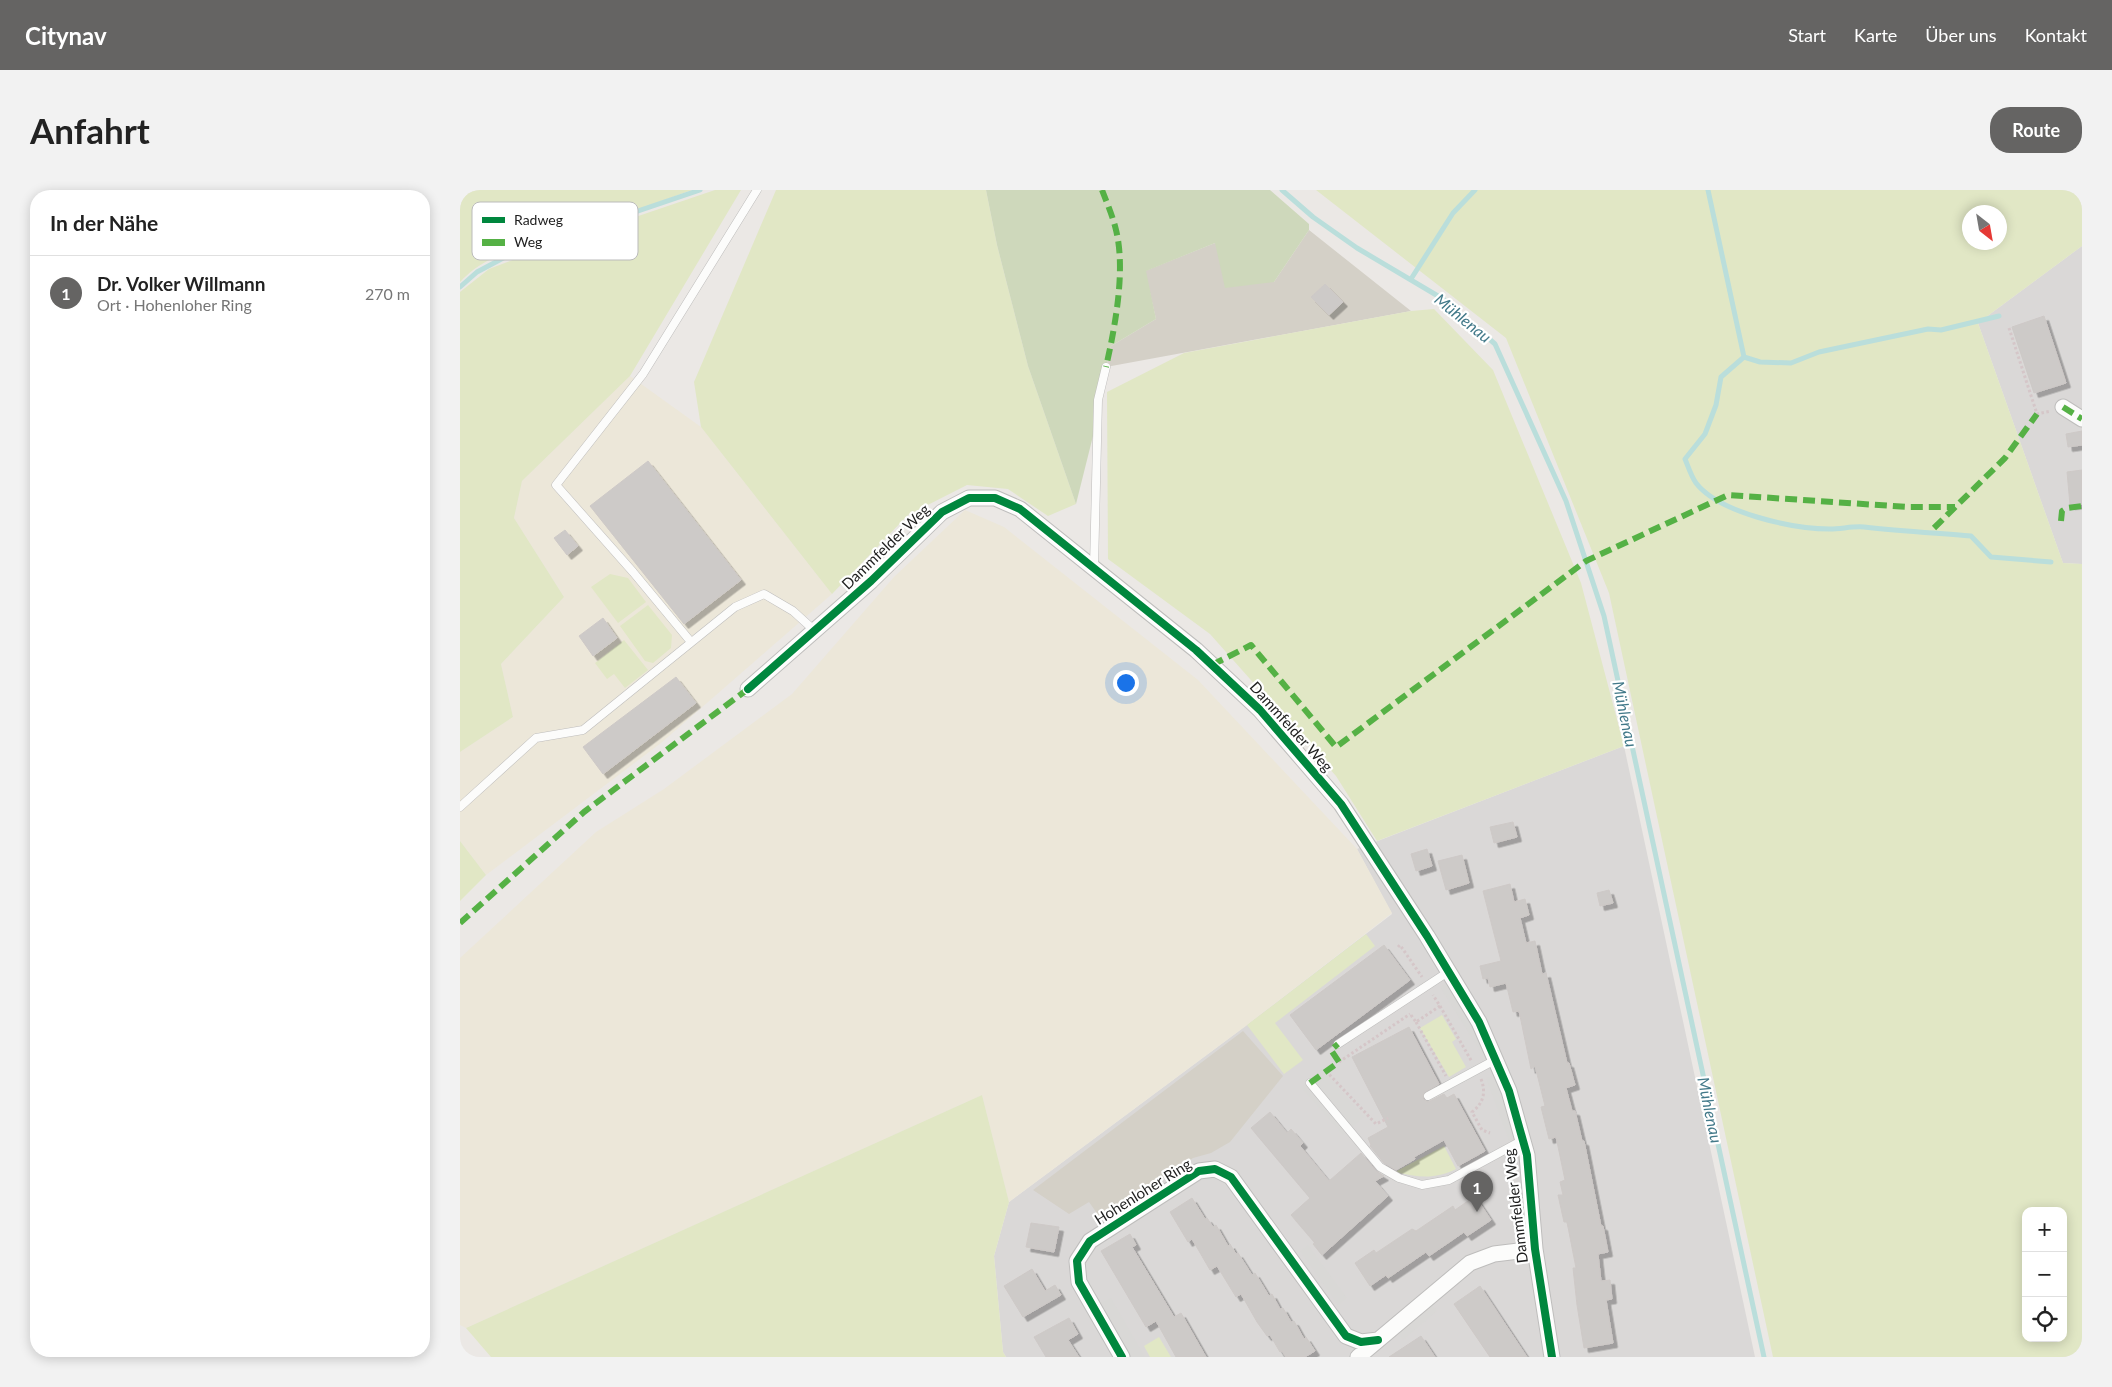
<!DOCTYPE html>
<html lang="de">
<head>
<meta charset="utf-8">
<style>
  body { margin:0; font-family:Lato,sans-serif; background:#f2f2f2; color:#222 }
  .controls { position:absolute; right:15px; bottom:15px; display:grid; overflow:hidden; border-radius:10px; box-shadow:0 2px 12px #0003 }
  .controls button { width:45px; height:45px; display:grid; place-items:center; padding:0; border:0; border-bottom:1px solid #e0e0e0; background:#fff; color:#222; font:25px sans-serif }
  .compass { position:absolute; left:1502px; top:15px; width:45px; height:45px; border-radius:50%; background:#fff; box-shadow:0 2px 12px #0003; rotate:149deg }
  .you { position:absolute; left:665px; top:492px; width:18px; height:18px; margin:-12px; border:4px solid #fff; border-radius:50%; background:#1a73e8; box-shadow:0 0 0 8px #1a73e833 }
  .badge { display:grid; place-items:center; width:32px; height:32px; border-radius:50%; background:#656463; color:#fff; font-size:16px; font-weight:700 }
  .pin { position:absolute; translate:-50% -41px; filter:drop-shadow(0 1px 2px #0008) }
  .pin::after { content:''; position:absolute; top:26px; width:18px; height:15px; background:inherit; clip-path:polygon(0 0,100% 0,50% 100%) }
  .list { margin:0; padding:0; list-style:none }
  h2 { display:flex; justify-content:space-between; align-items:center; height:65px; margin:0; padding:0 20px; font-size:21px }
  h2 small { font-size:16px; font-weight:400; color:#767676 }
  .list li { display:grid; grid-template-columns:32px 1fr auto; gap:15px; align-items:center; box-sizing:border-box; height:75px; padding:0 20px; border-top:1px solid #e0e0e0 }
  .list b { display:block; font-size:19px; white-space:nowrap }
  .list p { margin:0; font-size:16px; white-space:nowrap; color:#767676 }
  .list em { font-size:16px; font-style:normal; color:#767676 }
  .icon { flex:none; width:28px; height:28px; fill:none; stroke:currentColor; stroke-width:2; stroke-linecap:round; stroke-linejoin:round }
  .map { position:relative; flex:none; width:1622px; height:1167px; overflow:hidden; border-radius:20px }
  header { display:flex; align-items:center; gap:30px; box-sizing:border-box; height:70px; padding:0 25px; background:#656463; color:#fff }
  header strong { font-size:24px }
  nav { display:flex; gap:28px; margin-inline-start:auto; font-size:18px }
  .intro { display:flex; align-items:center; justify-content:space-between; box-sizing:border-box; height:120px; padding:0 30px }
  h1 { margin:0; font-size:35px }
  .button { padding:12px 22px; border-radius:20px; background:#656463; color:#fff; font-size:18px; font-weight:700 }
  main { display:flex; gap:30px; padding:0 30px }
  aside { flex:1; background:#fff; border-radius:20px; box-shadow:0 2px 12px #0003 }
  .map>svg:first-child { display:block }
</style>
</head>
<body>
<header>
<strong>Citynav</strong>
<nav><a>Start</a><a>Karte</a><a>Über uns</a><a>Kontakt</a></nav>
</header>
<div class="intro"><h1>Anfahrt</h1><a class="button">Route</a></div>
<main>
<aside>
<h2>In der Nähe<small></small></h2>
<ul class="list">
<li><span class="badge">1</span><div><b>Dr. Volker Willmann</b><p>Ort · Hohenloher Ring</p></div><em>270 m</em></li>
</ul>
</aside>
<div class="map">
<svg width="1622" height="1167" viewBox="0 0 1622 1167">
  <defs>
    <filter id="shadow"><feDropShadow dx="4.5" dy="4.5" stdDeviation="0" flood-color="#0004"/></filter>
  </defs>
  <rect width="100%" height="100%" fill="#ebe8e5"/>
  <path fill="#dad8d7" d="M1622,56V374L1603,373L1518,133Z
    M1164,556L1295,1167H546L543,1162L534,1066L549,1012L787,835L932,724L897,659Z"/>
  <path fill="#d4d0c7" d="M849,40L951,121L646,177L651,156L696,129L685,81L755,53L814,92Z
    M783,841L823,886L770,952L751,963L733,968L641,1029L629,1012L609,1024L573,1000Z"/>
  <path fill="#ece7d9" d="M170,186L241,237L372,404L201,553L26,685L0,651V562L53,527L41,474L104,407L54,328L62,291Z
    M505,320L544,337L738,490L897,659L932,723L787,835L549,1012L522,905L6,1138L0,1135V768L136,642L204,599L332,504L434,387Z"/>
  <path fill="#e1e7c5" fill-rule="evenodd" d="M0,0H232C192,14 152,29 111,42C74,54 28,61 0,92Z
    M255,0H281L170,186L62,291L54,328L104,407L41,474L53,527L0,562V102L29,79L81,59Z
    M316,0H526L537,55L568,176L616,314L588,326L548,299L507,295L448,325L372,404L241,237L234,192Z
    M856,0H1622V56L1518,133L1603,373L1622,374V1167H1313L1149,403L1046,148ZM1510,22H1540V52H1510ZM1566,1021H1603V1148H1566Z
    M974,119L1033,180L1121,393L1164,556L917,651L876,586L750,444L648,369L647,202L724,163L951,121Z
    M150,384L168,388L186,412L158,433L131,397Z
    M188,415L212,445L211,458L193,473L185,471L160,436Z
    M164,450L188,480L165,498L154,484L147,489L135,473Z
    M0,651L26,685L0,711Z
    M906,744L915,756L815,833L843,870L824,884L787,835Z
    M982,825L996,849L992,852L1006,877L989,887L960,838Z
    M522,905L549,1012L534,1066L543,1162L546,1167H31L6,1138Z
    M984,956L996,979C974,990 958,987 935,982Z
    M699,1147L711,1167H690L684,1156Z"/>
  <path fill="#ced8bb" d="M526,0H810L849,34V40L814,92L765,98L755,53L686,81L696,129L651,156L638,210L637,230L616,314L568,176L537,55Z"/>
  <path fill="#d9d8d6" d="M986,793L1030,866L1025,869L980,797Z
    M862,879L904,927L883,945L841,897Z
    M1036,885L1059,947L1049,951L1026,888Z
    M848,1055L887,1108L878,1115L840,1061Z
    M651,1108L685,1167H672L641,1113Z
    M969,1112L977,1121L943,1150L935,1140Z"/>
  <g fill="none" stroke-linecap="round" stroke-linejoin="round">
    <path stroke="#badedb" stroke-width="5" d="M822,0L853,27L897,58L983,109L1035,154L1106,311L1144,426L1304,1167
      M1248,0L1284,167L1261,187L1256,215L1245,244L1225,269C1228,276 1231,286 1236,293C1259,323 1333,339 1370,339C1381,339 1393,336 1404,337C1440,341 1475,343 1511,346L1531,367L1591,372
      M951,89L993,23L1015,0
      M0,97L17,82L51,64L240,0
      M1284,167L1300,172L1331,173L1359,162L1468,139L1481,140L1539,126"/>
  </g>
  <path fill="#cdcac8" stroke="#cec9c7" filter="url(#shadow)" d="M865,94L883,112L869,125L851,107Z
    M1584,126L1606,193L1574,203L1552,137Z
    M1622,241V255L1608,257L1606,244Z
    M188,271L281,390L224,434L130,316Z
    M1622,280V314L1610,315L1607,282Z
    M105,340L118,356L107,365L94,348Z
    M143,428L157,448L133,466L119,446Z
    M216,487L236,513L143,584L123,557Z
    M1053,632L1057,647L1034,653L1030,637Z
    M967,659L972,676L956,681L951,664Z
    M1002,665L1009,693L986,700L978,671Z
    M1050,694L1054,712L1065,709L1069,725L1060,728L1066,753L1075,751L1082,784L1086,783L1107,873H1109L1115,895L1106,898L1112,921H1115L1122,951H1124L1141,1036H1143L1148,1062L1138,1064L1141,1091L1150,1090L1152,1109L1146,1110L1153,1153L1124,1158L1117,1115L1113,1078H1116L1107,1032H1104L1098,1005H1103L1100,992L1105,990L1096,947L1089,949L1081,917L1085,916L1075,876L1071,879L1059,821L1053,822L1046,793L1030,797L1028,788L1023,789L1020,776L1041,771L1023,701Z
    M1149,700L1153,713L1140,716L1137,703Z
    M924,755L950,790L856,860L830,825Z
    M949,837L979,894L964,903L963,909L968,912L984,904L987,908L994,904L1025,961L998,976L984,950L954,967L955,969L936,980L924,973L910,956L911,955L908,948L928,937L892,867Z
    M810,922L827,943L831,939L843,953L840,956L869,991L901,963L916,981L924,986L915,991L928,1006L862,1065L853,1054L855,1053L831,1025L850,1008L791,938Z
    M1015,1006L1031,1030L1007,1046L1004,1042L969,1066L966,1062L928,1088L926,1085L910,1096L895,1073L914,1060L916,1063L952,1039L956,1041L993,1016L995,1020Z
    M732,1008L745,1029L747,1028L753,1037L756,1035L768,1056L770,1054L776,1064L778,1063L792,1085L795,1083L809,1106L812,1104L820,1119L823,1118L831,1132L834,1131L844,1149L846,1147L855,1161L845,1167H826L822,1161L820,1162L810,1145L807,1146L797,1132L781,1104L776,1107L757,1076L750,1080L732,1049L728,1052L710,1022Z
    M571,1033L599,1037L594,1062L566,1057Z
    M670,1044L676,1055L672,1057L714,1127L721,1123L746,1167H716L696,1131L686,1137L641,1061Z
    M572,1079L585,1101L595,1095L601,1105L563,1127L544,1096Z
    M1020,1096L1067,1167H1030L994,1114Z
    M609,1128L618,1144L608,1150L619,1167H586L574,1147Z
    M961,1146L975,1167H929Z"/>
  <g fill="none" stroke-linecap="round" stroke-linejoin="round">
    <g stroke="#bebdbc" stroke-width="9">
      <path id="lane" d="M634,377L638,210L646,177
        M231,452L173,382L96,295L183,184L297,0
        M0,617L76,548L123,540L275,417L304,404L333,421L355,441
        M878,854L988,782
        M850,893L920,977L939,988L962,995L989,990L1063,950
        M968,906L1035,870"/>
    </g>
    <g stroke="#bebdbc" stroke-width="17">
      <path id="street" d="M1603,217L1622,229
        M288,499L411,391L482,322L509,308H535L560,319L736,460L800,520L881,614L967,746L1019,832L1049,901L1067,965L1075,1059L1092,1167
        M662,1167L619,1092L617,1071L630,1051L739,981L755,979L771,987L886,1146L901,1152L918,1150
        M898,1167L1010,1073L1034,1064L1075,1059"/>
    </g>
    <path stroke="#d5c6c8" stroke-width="3" stroke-dasharray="2.5 2.5" stroke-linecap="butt" d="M1549,138L1577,224L1591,221
      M938,757L940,755L962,787
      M980,816L1012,872
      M951,825L956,832L980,816L973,805
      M956,832L986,886
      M879,872L950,824
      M866,881L916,934L928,928
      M1021,889C1026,902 1024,913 1012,922L1022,940L1030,943"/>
    <use href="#lane" stroke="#fcfcfb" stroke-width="8"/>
    <use href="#street" stroke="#fcfcfb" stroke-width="15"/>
    <path stroke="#55b145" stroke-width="6" stroke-dasharray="12 6" stroke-linecap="butt" d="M642,0C647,13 653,27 656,40C666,80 655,137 646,177
      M1603,217L1622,229
      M1601,331L1602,321L1607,318L1622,316
      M1474,338L1545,268L1577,224
      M752,475L791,455L876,557L1126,371L1268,305L1448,317H1495
      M0,733L124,622L288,499
      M850,893L879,872L871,860L878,854"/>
    <g stroke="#fff" stroke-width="11">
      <path id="cycleway" d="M288,499L411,391L482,322L509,308H535L560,319L736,460L800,520L881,614L967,746L1019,832L1049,901L1067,965L1075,1059L1092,1167
        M662,1167L619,1092L617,1071L630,1051L739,981L755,979L771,987L886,1146L901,1152L918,1150"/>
    </g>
    <use href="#cycleway" stroke="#00873e" stroke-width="8"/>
  </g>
  <g text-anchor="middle" stroke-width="4.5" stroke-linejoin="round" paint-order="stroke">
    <g font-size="15" fill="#1d1d1d" stroke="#fff">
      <text transform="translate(426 357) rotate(-44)" y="5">Dammfelder Weg</text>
      <text transform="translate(831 537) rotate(48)" y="5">Dammfelder Weg</text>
      <text transform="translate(683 1002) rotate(-32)" y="5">Hohenloher Ring</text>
      <text transform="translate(1056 1016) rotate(-97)" y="5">Dammfelder Weg</text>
    </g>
    <g font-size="16" font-style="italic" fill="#427989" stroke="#fff">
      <text transform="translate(1003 128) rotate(39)" y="6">Mühlenau</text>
      <text transform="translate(1165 524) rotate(78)" y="6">Mühlenau</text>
      <text transform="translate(1250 920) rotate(78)" y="6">Mühlenau</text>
    </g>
  </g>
  <rect x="12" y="12" width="166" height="58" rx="8" fill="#fff" stroke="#bbb" stroke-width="1"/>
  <rect x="22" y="27" width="23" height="6" fill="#00873e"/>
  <rect x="22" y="49" width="23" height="7" fill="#55b145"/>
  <g font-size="14" fill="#1d1d1d">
    <text x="54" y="35">Radweg</text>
    <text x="54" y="57">Weg</text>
  </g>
</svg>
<div class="controls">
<button>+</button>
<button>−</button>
<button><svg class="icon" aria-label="locate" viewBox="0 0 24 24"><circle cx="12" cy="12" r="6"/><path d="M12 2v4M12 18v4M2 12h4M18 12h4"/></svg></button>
</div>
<svg class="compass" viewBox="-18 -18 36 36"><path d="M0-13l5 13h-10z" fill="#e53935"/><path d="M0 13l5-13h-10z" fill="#767676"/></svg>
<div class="you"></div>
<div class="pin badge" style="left:1017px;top:1022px">1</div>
</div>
</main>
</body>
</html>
